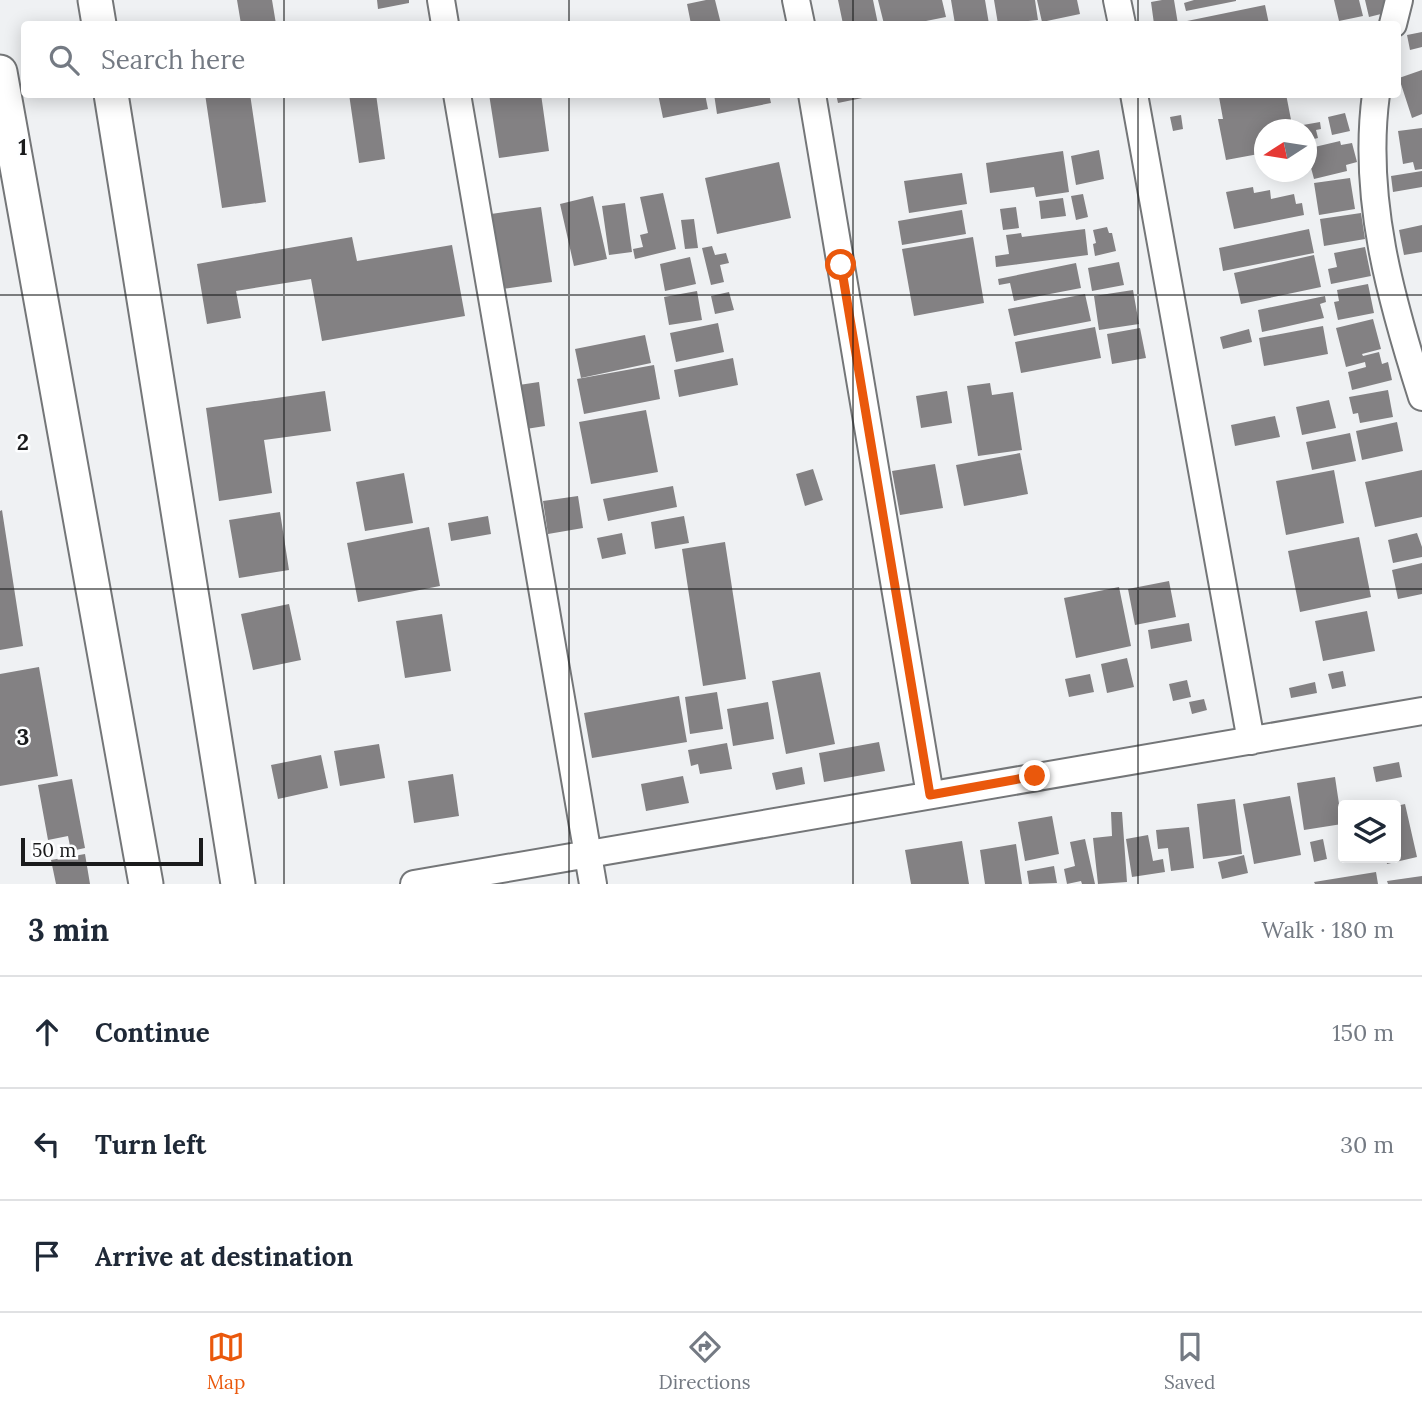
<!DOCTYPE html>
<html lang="en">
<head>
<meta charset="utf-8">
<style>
  body { margin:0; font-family:Lora,serif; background:#f2f2f3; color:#1f2937 }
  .controls { position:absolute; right:21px; bottom:21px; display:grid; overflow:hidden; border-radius:7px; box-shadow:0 4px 18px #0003 }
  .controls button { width:63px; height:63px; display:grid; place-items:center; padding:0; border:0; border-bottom:2px solid #e0e1e3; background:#fff; color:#1f2937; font:35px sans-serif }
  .compass { position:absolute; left:1254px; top:119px; width:63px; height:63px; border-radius:50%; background:#fff; box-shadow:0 4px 18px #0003; rotate:258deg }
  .scale { position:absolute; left:21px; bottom:18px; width:182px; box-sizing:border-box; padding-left:7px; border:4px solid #1a1b1c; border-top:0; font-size:19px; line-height:24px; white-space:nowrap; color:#1a1b1c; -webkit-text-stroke:5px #fdfeff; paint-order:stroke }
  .stop { position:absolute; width:21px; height:21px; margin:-16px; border:5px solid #ea580c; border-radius:50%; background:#fff }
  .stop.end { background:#ea580c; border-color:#fff; box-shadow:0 2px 7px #0008 }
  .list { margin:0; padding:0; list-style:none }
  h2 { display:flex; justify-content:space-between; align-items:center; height:91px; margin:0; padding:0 28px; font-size:30px }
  h2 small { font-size:23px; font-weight:400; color:#747a83 }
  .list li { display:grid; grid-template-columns:46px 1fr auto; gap:21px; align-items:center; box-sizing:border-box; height:112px; padding:0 28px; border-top:2px solid #e0e1e3 }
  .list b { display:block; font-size:26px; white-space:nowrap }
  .list em { font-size:23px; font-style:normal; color:#747a83 }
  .icon { flex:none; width:38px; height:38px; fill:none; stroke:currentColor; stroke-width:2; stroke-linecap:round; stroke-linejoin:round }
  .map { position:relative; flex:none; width:1422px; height:884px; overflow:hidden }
  .search { position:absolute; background:#fff; box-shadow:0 4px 18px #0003; left:21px; right:21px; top:21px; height:77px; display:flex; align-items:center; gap:18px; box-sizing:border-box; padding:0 24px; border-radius:7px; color:#747a83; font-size:26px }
  .sheet { height:427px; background:#fff }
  nav { display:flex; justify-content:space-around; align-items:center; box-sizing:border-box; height:98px; border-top:2px solid #e0e1e3; background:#fff; font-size:19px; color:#747a83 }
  nav a { display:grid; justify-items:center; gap:4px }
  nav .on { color:#ea580c }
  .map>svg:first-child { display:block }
</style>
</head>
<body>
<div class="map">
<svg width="1422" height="884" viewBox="0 0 1422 884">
  <rect width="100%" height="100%" fill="#eff1f3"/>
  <path fill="#838183" d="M237,0H272L276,24H241Z
    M377,0H409V3L378,9Z
    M706,0H715L721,24H691L687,4Z
    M838,0H873L878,24H843Z
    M878,0H942L946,17L911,24H884Z
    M951,0H985L989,24H955Z
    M994,0H1035L1038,20L998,24Z
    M1037,0H1077L1080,14L1042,22Z
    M1162,0H1174L1178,24H1154L1151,2Z
    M1194,0H1236V1L1186,11L1184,3Z
    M1334,0H1359L1363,16L1339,21Z
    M1365,0H1386L1389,12L1369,17Z
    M1265,5L1269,24H1187V21Z
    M1422,32V47L1410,50L1407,35Z
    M1422,70V114L1412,118L1399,78Z
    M205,94H250L266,202L222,208Z
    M349,94H376L385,159L359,163Z
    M489,94H541L549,151L499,158Z
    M658,94H705L708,109L663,118Z
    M714,94H769L771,103L717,114Z
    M836,94H871L872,96L838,103Z
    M1235,94H1286L1293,130H1264V153L1226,160L1218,119H1223L1219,97Z
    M1345,113L1350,131L1332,135L1328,117Z
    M1181,115L1183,129L1173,131L1170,117Z
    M1320,122L1321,129L1316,130L1318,138L1306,141V130H1304L1303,125Z
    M1422,128V169L1415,170L1413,162L1403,164L1398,131Z
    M1340,141L1341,145L1352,143L1357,162L1346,165L1347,171L1314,179L1306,149Z
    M1099,150L1104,179L1076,185L1071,156Z
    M1063,151L1069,192L1036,197L1034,187L990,193L986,163Z
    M779,162L791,218L717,234L705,178Z
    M1422,171V187L1393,192L1391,176Z
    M962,173L967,204L909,213L904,181Z
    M1350,178L1355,209L1319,215L1314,183Z
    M1253,187L1254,193L1270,190L1271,199L1294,194L1296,204L1302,203L1304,215L1234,229L1226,192Z
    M663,193L676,249L635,259L633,249L643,247L640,235L648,233L640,197Z
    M1083,194L1088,217L1076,220L1071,196Z
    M593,196L607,259L574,266L560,204Z
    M1063,198L1066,216L1041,219L1039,201Z
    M625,203L632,252L609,255L602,206Z
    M541,207L552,282L502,289L491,214Z
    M1016,207L1019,228L1003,230L1000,209Z
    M962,210L966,234L902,245L898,221Z
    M1361,213L1365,239L1324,246L1320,219Z
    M694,219L698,248L685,249L681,220Z
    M1422,225V252L1404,255L1399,230Z
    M1107,227L1109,233H1112L1116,251L1095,256L1093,244L1096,243L1093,230Z
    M1085,229L1088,255L996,267L995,256L1009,254L1006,235L1021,233L1022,237Z
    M1309,229L1314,253L1223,271L1219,248Z
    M352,237L357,261L452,245L465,316L322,341L311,279L236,291L241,318L207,324L197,264Z
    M973,237L984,303L914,316L902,249Z
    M712,246L715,255L726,253L729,263L720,265L724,282L711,285L702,248Z
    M1365,247L1371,276L1331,284L1328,269L1337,267L1334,253Z
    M1314,255L1321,287L1241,304L1234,273Z
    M690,257L696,284L665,291L660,264Z
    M1119,262L1124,285L1092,291L1088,268Z
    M1076,263L1081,288L1014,301L1010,283L999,285L998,279Z
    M1368,284L1374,313L1338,320L1334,302L1339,301L1337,290Z
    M1133,290L1139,324L1099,330L1094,296Z
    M697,291L702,320L669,325L664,297Z
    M729,292L734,310L715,314L711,296Z
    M1085,294L1091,321L1014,336L1008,309Z
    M1325,296L1326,302L1320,304L1324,318L1262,332L1258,310Z
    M1373,319L1381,349L1362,354L1363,356L1379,352L1382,364L1388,362L1392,380L1352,390L1348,372L1366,367L1365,362L1346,367L1336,328Z
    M718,323L724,352L676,362L670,333Z
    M1323,326L1328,354L1264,366L1259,338Z
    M1095,327L1101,358L1021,373L1015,342Z
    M1140,328L1146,358L1112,364L1107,334Z
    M1249,329L1252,342L1223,349L1220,337Z
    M645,335L651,363L581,378L575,349Z
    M733,358L738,385L679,397L674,370Z
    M654,365L660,399L584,414L577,379Z
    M539,382L545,426L526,429L519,385Z
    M990,383L992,395L1013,392L1022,450L978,456L967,386Z
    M1388,390L1393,417L1360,423L1358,413L1353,414L1349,397Z
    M325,391L331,431L264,440L272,493L219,501L206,408Z
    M947,391L952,423L921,428L916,396Z
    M1329,400L1336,428L1302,435L1296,407Z
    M646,410L658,472L591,484L579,422Z
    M1275,416L1280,437L1235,446L1231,425Z
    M1397,422L1403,451L1362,460L1356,431Z
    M1350,433L1356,461L1312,470L1306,442Z
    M1020,453L1028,494L964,506L956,465Z
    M935,464L943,508L900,515L892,471Z
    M813,469L823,500L805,506L796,474Z
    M1334,470L1344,523L1286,535L1276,481Z
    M1422,470V517L1375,527L1365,482Z
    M404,473L413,523L365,531L356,482Z
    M673,486L677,507L608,521L603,499Z
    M578,496L583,528L548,534L543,501Z
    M2,510L23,646L0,650V511Z
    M280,512L289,570L239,578L229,520Z
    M488,516L491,534L451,541L448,523Z
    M684,516L689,543L655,549L651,522Z
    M429,527L440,586L358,602L347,543Z
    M622,533L626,554L602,559L597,538Z
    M1417,533L1422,547V557L1393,563L1388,540Z
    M1359,537L1371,597L1300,612L1288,551Z
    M725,542L746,679L703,686L682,549Z
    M1422,563V594L1398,599L1392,570Z
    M1169,581L1176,617L1135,625L1128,589Z
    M1119,587L1131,646L1076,658L1064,598Z
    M289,604L301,660L253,670L241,614Z
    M1367,611L1375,651L1323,661L1315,621Z
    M442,614L451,671L405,678L396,621Z
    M1189,623L1192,641L1151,649L1148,630Z
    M1127,658L1134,687L1107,693L1101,664Z
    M39,667L58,776L0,786V674Z
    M1343,671L1346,686L1332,689L1328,674Z
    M820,672L835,744L786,754L772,681Z
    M1090,674L1094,692L1069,697L1065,679Z
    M1187,680L1191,697L1173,701L1169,684Z
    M1315,682L1317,693L1291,698L1289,688Z
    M717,692L723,729L690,734L685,697Z
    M679,696L687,742L592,758L584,713Z
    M1204,699L1207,710L1192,714L1189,702Z
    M768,702L774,739L733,746L727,709Z
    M879,742L885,771L824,782L819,753Z
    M727,743L732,769L700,774L698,764L691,766L688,750Z
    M379,744L385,778L340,786L334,751Z
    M321,755L328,788L278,799L271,765Z
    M1399,762L1402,777L1376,782L1373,767Z
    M802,767L805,784L776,790L772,773Z
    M453,774L459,816L414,823L408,781Z
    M683,776L689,803L646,811L641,784Z
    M1335,777L1342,824L1304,830L1297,783Z
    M72,779L85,848L71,851L68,836L48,840L38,785Z
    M1290,796L1301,855L1254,864L1243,804Z
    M1235,799L1242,854L1203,859L1197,804Z
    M1405,804L1417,857L1387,864L1386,858H1396V806Z
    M1111,812H1122L1127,882L1098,884L1093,838L1112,836Z
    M1052,816L1059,854L1025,861L1018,822Z
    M1189,827L1194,868L1171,871L1168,848L1158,849L1156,830Z
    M1148,835L1153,861L1163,859L1165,872L1132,877L1126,839Z
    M1085,839L1095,884H1082L1081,881L1067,884L1064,869L1075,866L1070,842Z
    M1323,839L1327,859L1314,862L1310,842Z
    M962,841L969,884H911L905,850Z
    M1016,844L1022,884H985L980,850Z
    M85,854L90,884H56L51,860Z
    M1244,855L1248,873L1222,879L1218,862Z
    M1054,866L1057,883L1029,884L1027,871Z
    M1376,872L1378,884H1315L1314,882Z
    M1422,876V884H1388L1387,881Z"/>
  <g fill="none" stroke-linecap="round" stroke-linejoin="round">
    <g stroke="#747678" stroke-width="30">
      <path id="minor" d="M441,0L445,24
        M796,0L801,24
        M1117,0L1122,24
        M1393,24L1399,0
        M457,94L593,884
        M812,94L930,795
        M1134,94L1251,741
        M1376,94C1362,198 1391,300 1422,397
        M414,884L1422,711"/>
    </g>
    <g stroke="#747678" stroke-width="37">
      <path id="major" d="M95,0L99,24
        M0,72L146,884
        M111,94L238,884"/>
    </g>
    <use href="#minor" stroke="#fff" stroke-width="26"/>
    <use href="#major" stroke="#fff" stroke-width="33"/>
  </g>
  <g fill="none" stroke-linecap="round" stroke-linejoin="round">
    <path stroke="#ea580c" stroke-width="9" d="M841,265L930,795L1035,776"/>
  </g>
  <path fill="none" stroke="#1a1b1c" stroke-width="2" stroke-opacity="0.55" d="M284,0V24M569,0V24M853,0V24M1138,0V24M284,94V884M569,94V884M853,94V884M1138,94V884M0,295H1422M0,589H1422"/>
  <g font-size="23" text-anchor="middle" font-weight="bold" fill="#1a1b1c" stroke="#fdfeff" stroke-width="5" stroke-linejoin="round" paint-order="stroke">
    <text x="23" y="155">1</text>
    <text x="23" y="450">2</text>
    <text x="23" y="745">3</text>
  </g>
</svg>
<div class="controls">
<button><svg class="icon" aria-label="layers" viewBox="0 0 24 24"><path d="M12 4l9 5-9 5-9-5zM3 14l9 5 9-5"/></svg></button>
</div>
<svg class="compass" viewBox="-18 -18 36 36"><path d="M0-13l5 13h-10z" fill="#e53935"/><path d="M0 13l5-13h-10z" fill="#747a83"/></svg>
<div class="scale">50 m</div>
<div class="stop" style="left:841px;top:265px"></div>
<div class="stop end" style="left:1035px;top:776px"></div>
<div class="search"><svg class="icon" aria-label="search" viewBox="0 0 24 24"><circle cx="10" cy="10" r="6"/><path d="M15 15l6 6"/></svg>Search here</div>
</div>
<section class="sheet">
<h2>3 min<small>Walk · 180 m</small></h2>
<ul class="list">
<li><svg class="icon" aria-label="ahead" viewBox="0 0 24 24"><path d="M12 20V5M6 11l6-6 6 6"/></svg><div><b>Continue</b></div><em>150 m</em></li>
<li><svg class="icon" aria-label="left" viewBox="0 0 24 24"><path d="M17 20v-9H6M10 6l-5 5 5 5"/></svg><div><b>Turn left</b></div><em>30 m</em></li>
<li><svg class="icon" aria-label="arrive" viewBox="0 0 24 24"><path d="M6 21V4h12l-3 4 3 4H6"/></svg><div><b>Arrive at destination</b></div></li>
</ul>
</section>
<nav>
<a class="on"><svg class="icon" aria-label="map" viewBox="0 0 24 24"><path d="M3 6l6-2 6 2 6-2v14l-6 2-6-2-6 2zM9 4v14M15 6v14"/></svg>Map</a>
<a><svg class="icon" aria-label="directions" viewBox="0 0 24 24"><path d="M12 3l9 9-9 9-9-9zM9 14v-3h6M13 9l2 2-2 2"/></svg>Directions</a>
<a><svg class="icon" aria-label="saved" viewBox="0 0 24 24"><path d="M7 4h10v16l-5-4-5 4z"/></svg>Saved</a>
</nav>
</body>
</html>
